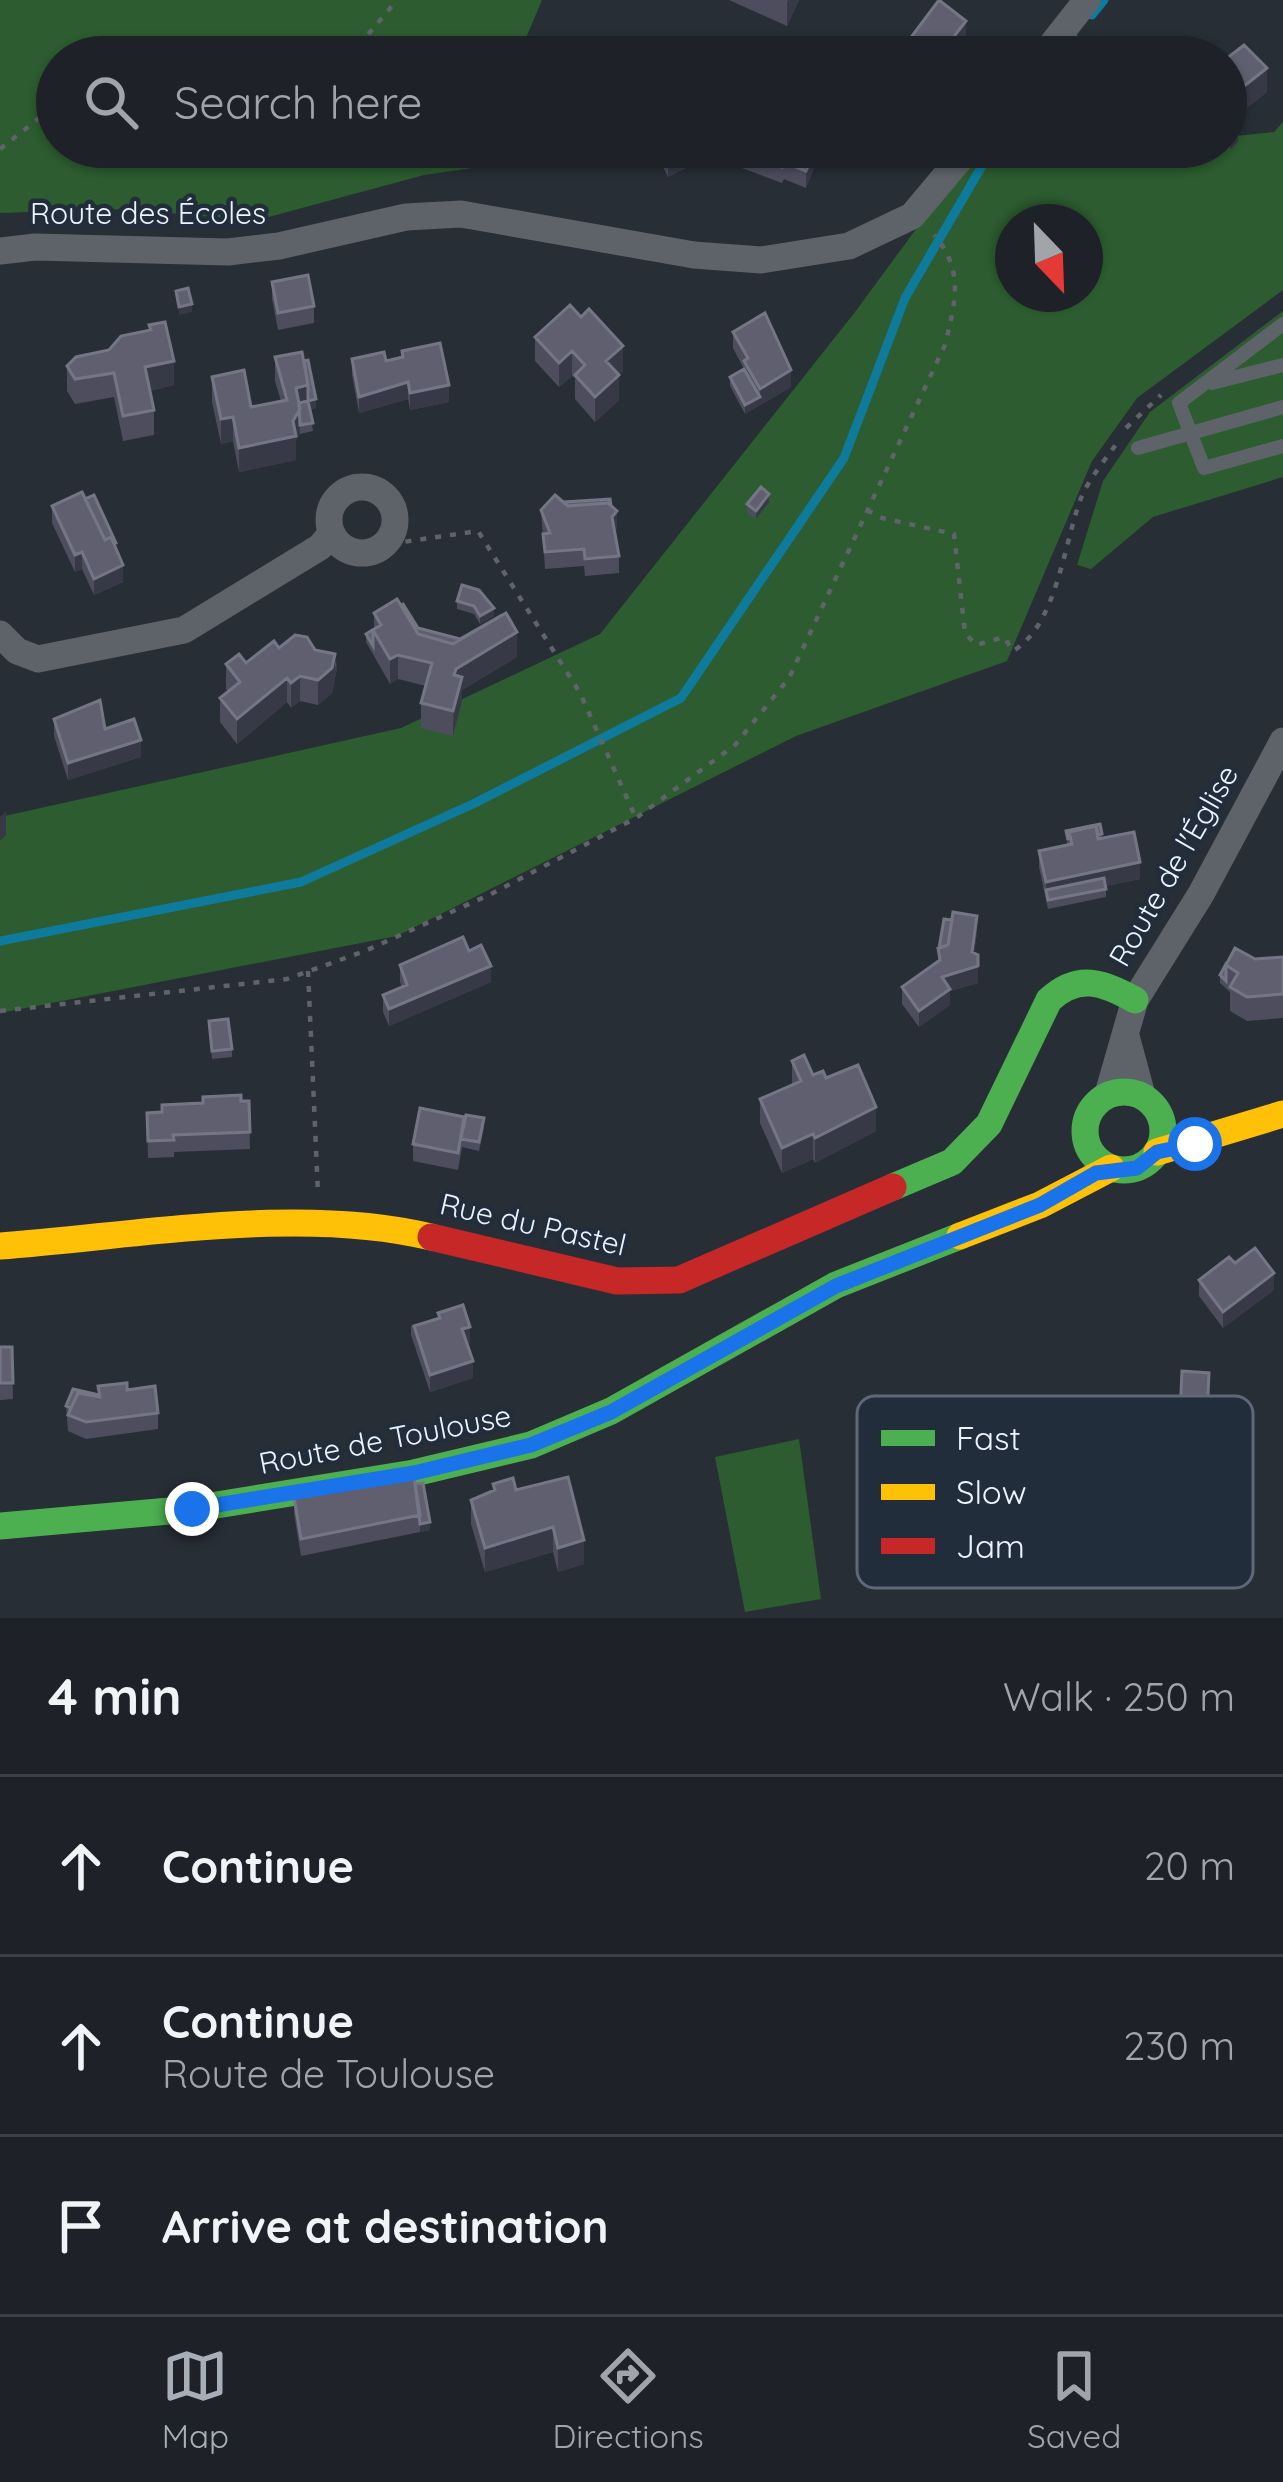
<!DOCTYPE html>
<html lang="en">
<head>
<meta charset="utf-8">
<style>
  body { margin:0; font-family:Quicksand,sans-serif; background:#262a30; color:#f1f3f6 }
  .compass { position:absolute; left:995px; top:204px; width:108px; height:108px; border-radius:50%; background:#1e2228; box-shadow:0 3px 9px #0004; rotate:157deg }
  .stop { position:absolute; width:36px; height:36px; margin:-27px; border:9px solid #1a73e8; border-radius:50%; background:#fff }
  .stop.end { background:#1a73e8; border-color:#fff; box-shadow:0 3px 12px #0008 }
  .list { margin:0; padding:0; list-style:none }
  h2 { display:flex; justify-content:space-between; align-items:center; height:156px; margin:0; padding:0 48px; font-size:51px }
  h2 small { font-size:39px; font-weight:400; color:#a1a4a8 }
  .list li { display:grid; grid-template-columns:78px 1fr auto; gap:36px; align-items:center; box-sizing:border-box; height:180px; padding:0 48px; border-top:3px solid #3c3f45 }
  .list b { display:block; font-size:45px; white-space:nowrap }
  .list p { margin:0; font-size:39px; white-space:nowrap; color:#a1a4a8 }
  .list em { font-size:39px; font-style:normal; color:#a1a4a8 }
  .icon { flex:none; width:66px; height:66px; fill:none; stroke:currentColor; stroke-width:2; stroke-linecap:round; stroke-linejoin:round }
  .map { position:relative; flex:none; width:1283px; height:1618px; overflow:hidden }
  .search { position:absolute; background:#1e2228; box-shadow:0 3px 9px #0004; left:36px; right:36px; top:36px; height:132px; display:flex; align-items:center; gap:30px; box-sizing:border-box; padding:0 42px; border-radius:66px; color:#a1a4a8; font-size:45px }
  .sheet { height:696px; background:#1e2228 }
  nav { display:flex; justify-content:space-around; align-items:center; box-sizing:border-box; height:168px; border-top:3px solid #3c3f45; background:#1e2228; font-size:33px; color:#a1a4a8 }
  nav a { display:grid; justify-items:center; gap:6px }
  nav .on { color:#a7aeb7 }
  .map>svg:first-child { display:block }
</style>
</head>
<body>
<div class="map">
<svg width="1283" height="1618" viewBox="0 0 1283 1618">
  <rect width="100%" height="100%" fill="#282e36"/>
  <path fill="#2c5c2f" fill-rule="evenodd" d="M0,0H542L518,57H57V147H481L473,168L424,175L254,221L126,209L0,213Z
    M1283,122V290L1137,398L1092,461L1007,661L796,736L397,936L0,1013V817L401,728L600,634L855,312L961,168L1142,147H1226V137L1274,132ZM1013,222H1085V294H1013Z
    M1283,311V477L1153,517L1091,569L1077,565L1103,481L1150,412Z
    M799,1439L821,1599L745,1612L715,1457Z"/>
  <g fill="none" stroke-linecap="round" stroke-linejoin="round">
    <path stroke="#0e7b9c" stroke-width="9" d="M1092,15L1104,0
      M1059,57L1074,38
      M0,941L301,882L473,804L681,698L844,458L905,298L993,147"/>
    <path stroke="#5f646a" stroke-width="4.5" stroke-dasharray="6 9" stroke-linecap="butt" d="M349,57L397,0
      M0,149L57,104
      M1126,428L1161,395
      M867,510L882,518L954,534L965,633L976,645L1004,637L1013,651C1057,625 1064,543 1081,498C1089,479 1105,460 1117,443
      M392,536L403,542L478,531L580,693L635,816
      M308,971L318,1193
      M0,1011L287,979L365,951L491,894L636,818L735,745L789,678L945,345C955,304 965,270 934,235"/>
    <path stroke="#5e6369" stroke-width="14" d="M1283,324L1179,403L1204,468L1283,446
      M1212,383L1283,365
      M1138,448L1283,407"/>
    <path stroke="#5e6369" stroke-width="27" d="M1042,57L1087,0
      M0,251L35,247L228,252L279,246L406,217L461,214L694,255L761,260L849,246L912,216L970,147
      M329 520a33 33 0 1 1 66 0a33 33 0 1 1-66 0Z
      M0,634L17,651L38,659L184,630L320,547L331,534
      M1126,1036L1142,1095
      M1108,1094L1135,1000L1201,894L1283,741"/>
    <path stroke="#4caf50" stroke-width="27" d="M1085 1131a39 39 0 1 1 78 0a39 39 0 1 1-78 0Z
      M893,1187L952,1162L989,1124L1049,1000C1078,973 1103,982 1135,1000
      M0,1526L192,1509L414,1473L531,1445L611,1411L836,1285L960,1236"/>
    <path stroke="#ffc107" stroke-width="27" d="M1157,1152L1283,1114
      M960,1236L1040,1205L1111,1168
      M0,1246C135,1236 299,1205 431,1237"/>
    <path stroke="#c62828" stroke-width="27" d="M431,1237L617,1281L679,1280L893,1187"/>
  </g>
  <path fill="#4e4d5e" d="M729,0H799L787,26Z
    M1226,59L1267,92L1239,114L1238,142L1230,150L1220,147H1226Z
    M653,147H692L693,164L668,177Z
    M818,147V157L806,188L784,179L782,183L731,164V148Z
    M272,282L314,306V323L278,330L272,299Z
    M149,325L174,385L149,391L154,410V435L123,441L114,397L75,404L67,391V366L109,350L149,330Z
    M733,332L791,387L745,414L730,386V377L744,369L733,348Z
    M535,337L623,371L618,375L619,400L595,422L575,399V378L572,376L559,387L535,361Z
    M401,351L449,402L410,410L408,399L359,413L352,375V359L386,360L401,357Z
    M275,357L316,408L310,409L313,431L300,434L296,440V460L239,472L233,441L221,444L212,402V377L251,407L281,401L275,381Z
    M563,502L611,505L617,528L614,531L619,556V573L585,576L584,566L545,569L541,510Z
    M769,502L756,519L747,513V504Z
    M52,506L116,549L123,582L94,595L82,569L75,572L52,523Z
    M479,590L494,616L480,624L474,614L457,609V601Z
    M374,613L418,628L517,657L462,690V701L453,736L421,728V703L426,686L398,679L390,684L366,642V634L374,629Z
    M279,648L315,650L335,659L337,668L332,693L318,705L300,701L291,708L287,702L237,744L220,722V698L228,691L226,689V664L246,663Z
    M54,719L105,729L141,757L68,780L54,736Z
    M1100,824L1102,838L1140,879L1106,886V897L1048,909L1039,867V851L1067,845L1066,831Z
    M977,932L974,953L978,983L950,991V1005L919,1027L902,1004V987L938,961V948Z
    M1235,948L1255,959L1283,957V1018L1247,1021L1230,1011V992L1220,983V975Z
    M469,951L491,982L389,1026L383,1012V995L402,987L400,982V965Z
    M209,1021L232,1049V1057L212,1059Z
    M792,1061L813,1075L826,1078L876,1131L815,1163L813,1159L782,1173L760,1123V1099L792,1085Z
    M241,1101H249L250,1149L174,1152V1157L148,1158L147,1113Z
    M464,1127H484L479,1151L462,1147L458,1170L413,1161V1144Z
    M1235,1263L1274,1290L1223,1328L1199,1296V1280Z
    M438,1313L470,1343L467,1344L473,1378L430,1392L411,1335V1326L438,1318Z
    M0,1347H12L13,1399L0,1400Z
    M1182,1371L1209,1373L1207,1431L1180,1430Z
    M98,1386L127,1390L158,1413V1429L86,1439L68,1431L66,1406L98,1395Z
    M414,1476L430,1530L301,1556L294,1514V1497Z
    M493,1484L516,1490L584,1564L558,1572L553,1552L485,1572L471,1524V1500L493,1490Z"/>
  <path fill="#383947" d="M788,0H799L787,26V2Z
    M966,21V37L951,57H938Z
    M1267,68V92L1239,114V90Z
    M1238,117V142L1230,150V126Z
    M816,147H818V157L806,188V171Z
    M693,148V164L668,177V160Z
    M192,304V312L179,315V307Z
    M623,346V371L606,386V361Z
    M572,351V376L559,387V363Z
    M174,361V385L145,392V367Z
    M791,370V387L760,405V389Z
    M619,375V400L595,422V397Z
    M408,382V399L359,413V397Z
    M308,385L316,399V408L300,411V434L296,440V460L239,472V448L293,421L296,388Z
    M449,385V402L410,410V393Z
    M760,397V405L745,414V405Z
    M233,417V441L221,444V419Z
    M769,494V502L756,519V511Z
    M617,511V528L612,534V517Z
    M82,552V569L75,572V555Z
    M123,565V582L94,595V579Z
    M494,608V616L480,624V616Z
    M517,632V657L462,690V701L453,736L454,675L456,669Z
    M335,654V670L337,659V668L332,693L318,705V680Z
    M398,655V679L390,684V659Z
    M300,676V701L291,708V683Z
    M287,678V702L237,744V719Z
    M141,740V757L68,780V763Z
    M6,811V835L0,841V817Z
    M1140,862V879L1047,898L1046,882Z
    M977,916V932L972,968L978,966V983L950,991V1005L919,1027V1011L942,977L972,952Z
    M491,966V982L389,1026V1009Z
    M876,1107V1131L815,1163V1138Z
    M813,1134V1159L782,1173V1148Z
    M1274,1273V1290L1223,1328V1312Z
    M470,1327V1343L462,1346V1329Z
    M473,1361V1378L430,1392V1375Z
    M430,1522V1530L420,1532V1524Z
    M553,1527V1552L485,1572V1548Z
    M584,1540V1564L558,1572V1548Z"/>
  <path fill="#5f5f6f" stroke="#757685" stroke-width="3" d="M939,0L966,21L938,57H899L897,56Z
    M1244,45L1267,68L1239,90L1238,117L1230,126L1226,125V59Z
    M661,147H692L693,148L668,160Z
    M731,147H816L806,171L784,162L782,167Z
    M308,275L314,306L278,313L272,282Z
    M188,288L192,304L179,307L176,291Z
    M570,305L581,317L589,309L623,346L606,361L619,375L595,397L575,375L585,365L572,351L559,363L535,337Z
    M765,313L791,370L760,389L744,361L748,358L733,332Z
    M165,322L174,361L145,367L154,410L123,416L114,373L75,379L67,366L76,357L109,350L121,336L151,330L149,325Z
    M440,343L449,385L410,393L408,382L359,397L352,359L384,352L386,361L403,357L402,351Z
    M302,352L308,385L296,388L300,409L293,421L296,436L239,448L233,417L221,419L212,377L244,370L251,407L287,400L275,357Z
    M308,360L316,399L308,401V385L304,361Z
    M744,369L760,397L745,405L730,377Z
    M308,401L313,423L300,425L299,403Z
    M761,487L769,494L756,511L747,504Z
    M82,492L105,540L111,537L123,565L94,579L82,552L75,555L52,506Z
    M94,495L116,543L114,544L111,537L105,540L85,499Z
    M555,495L568,506L608,503L617,511L612,517L619,556L585,559L584,549L545,552L543,534L550,533L541,510Z
    M610,499L611,505L608,503L568,506L563,502Z
    M462,585L479,590L494,608L480,616L474,606L457,601Z
    M397,599L418,634L453,644L506,613L517,632L456,669L454,675L462,677L453,711L421,703L432,663L398,655L390,659L373,630L381,625L374,613Z
    M403,604L418,628L460,639L502,615L453,644L418,634L401,605Z
    M374,629L373,630V646L366,634Z
    M295,635L307,637L315,650L335,654L332,668L318,680L300,676L291,683L287,678L237,719L220,698L240,682L226,664L239,654L246,663L274,641L279,648Z
    M100,700L105,729L134,719L141,740L68,763L54,719Z
    M1100,824L1102,834L1098,835L1096,826L1069,832L1068,840L1066,831Z
    M1096,826L1098,839L1134,832L1140,862L1046,882L1039,851L1072,844L1069,832Z
    M1104,878L1106,889L1048,900L1046,890Z
    M953,912L977,916L972,952L978,955V966L942,977L950,989L919,1011L902,987L940,960L938,948L948,945Z
    M944,919L952,920L948,945L939,948Z
    M463,937L469,951L481,945L491,966L389,1009L383,995L407,985L400,965Z
    M1235,948L1255,959L1283,957V994L1247,997L1230,987L1238,973L1226,965Z
    M1227,962L1226,965V981L1220,975Z
    M228,1019L232,1049L212,1051L209,1021Z
    M804,1055L813,1075L823,1071L826,1078L858,1065L876,1107L815,1138L813,1134L782,1148L760,1099L801,1081L792,1061Z
    M241,1095V1101H249L250,1132L173,1135L174,1140L148,1141L147,1113L162,1112V1105L203,1103V1097Z
    M420,1108L464,1117L458,1153L413,1144Z
    M466,1115L484,1118L479,1142L461,1139Z
    M1255,1248L1274,1273L1223,1312L1199,1280L1229,1257L1235,1263Z
    M463,1305L470,1327L462,1329L473,1361L430,1375L414,1326L440,1318L438,1313Z
    M0,1347H12L13,1383H0Z
    M1182,1371L1209,1373L1207,1415L1180,1414Z
    M127,1383V1390L155,1386L158,1413L86,1422L68,1415L78,1393L100,1397L98,1386Z
    M73,1389L99,1395V1396L78,1393L71,1408L66,1406Z
    M414,1476L420,1515L301,1539L294,1497Z
    M568,1477L584,1540L558,1548L553,1527L485,1548L471,1500L495,1490L493,1484L513,1478L516,1490Z
    M423,1483L430,1522L420,1524L415,1484Z"/>
  <g fill="none" stroke-linecap="round" stroke-linejoin="round">
    <path stroke="#1a73e8" stroke-width="15" d="M192,1509L414,1473L531,1445L611,1412L836,1286L1040,1205L1096,1173L1137,1168L1157,1152L1195,1144"/>
  </g>
  <g text-anchor="middle" stroke-width="9" stroke-linejoin="round" paint-order="stroke">
    <g font-size="30" fill="#ecf3fd" stroke="#222d3c">
      <text x="148" y="224">Route des Écoles</text>
      <text transform="translate(1174 866) rotate(-60)" y="10">Route de l'Église</text>
      <text transform="translate(533 1225) rotate(13)" y="10">Rue du Pastel</text>
      <text transform="translate(385 1440) rotate(-11)" y="10">Route de Toulouse</text>
    </g>
  </g>
  <rect x="857" y="1396" width="396" height="192" rx="18" fill="#222d3c" stroke="#5f6876" stroke-width="3"/>
  <rect x="881" y="1430" width="54" height="16" fill="#4caf50"/>
  <rect x="881" y="1484" width="54" height="16" fill="#ffc107"/>
  <rect x="881" y="1538" width="54" height="16" fill="#c62828"/>
  <g font-size="33" fill="#ecf3fd">
    <text x="956" y="1450">Fast</text>
    <text x="956" y="1504">Slow</text>
    <text x="956" y="1558">Jam</text>
  </g>
</svg>
<svg class="compass" viewBox="-18 -18 36 36"><path d="M0-13l5 13h-10z" fill="#e53935"/><path d="M0 13l5-13h-10z" fill="#a1a4a8"/></svg>
<div class="stop" style="left:1195px;top:1144px"></div>
<div class="stop end" style="left:192px;top:1509px"></div>
<div class="search"><svg class="icon" aria-label="search" viewBox="0 0 24 24"><circle cx="10" cy="10" r="6"/><path d="M15 15l6 6"/></svg>Search here</div>
</div>
<section class="sheet">
<h2>4 min<small>Walk · 250 m</small></h2>
<ul class="list">
<li><svg class="icon" aria-label="ahead" viewBox="0 0 24 24"><path d="M12 20V5M6 11l6-6 6 6"/></svg><div><b>Continue</b></div><em>20 m</em></li>
<li><svg class="icon" aria-label="ahead" viewBox="0 0 24 24"><path d="M12 20V5M6 11l6-6 6 6"/></svg><div><b>Continue</b><p>Route de Toulouse</p></div><em>230 m</em></li>
<li><svg class="icon" aria-label="arrive" viewBox="0 0 24 24"><path d="M6 21V4h12l-3 4 3 4H6"/></svg><div><b>Arrive at destination</b></div></li>
</ul>
</section>
<nav>
<a class="on"><svg class="icon" aria-label="map" viewBox="0 0 24 24"><path d="M3 6l6-2 6 2 6-2v14l-6 2-6-2-6 2zM9 4v14M15 6v14"/></svg>Map</a>
<a><svg class="icon" aria-label="directions" viewBox="0 0 24 24"><path d="M12 3l9 9-9 9-9-9zM9 14v-3h6M13 9l2 2-2 2"/></svg>Directions</a>
<a><svg class="icon" aria-label="saved" viewBox="0 0 24 24"><path d="M7 4h10v16l-5-4-5 4z"/></svg>Saved</a>
</nav>
</body>
</html>
